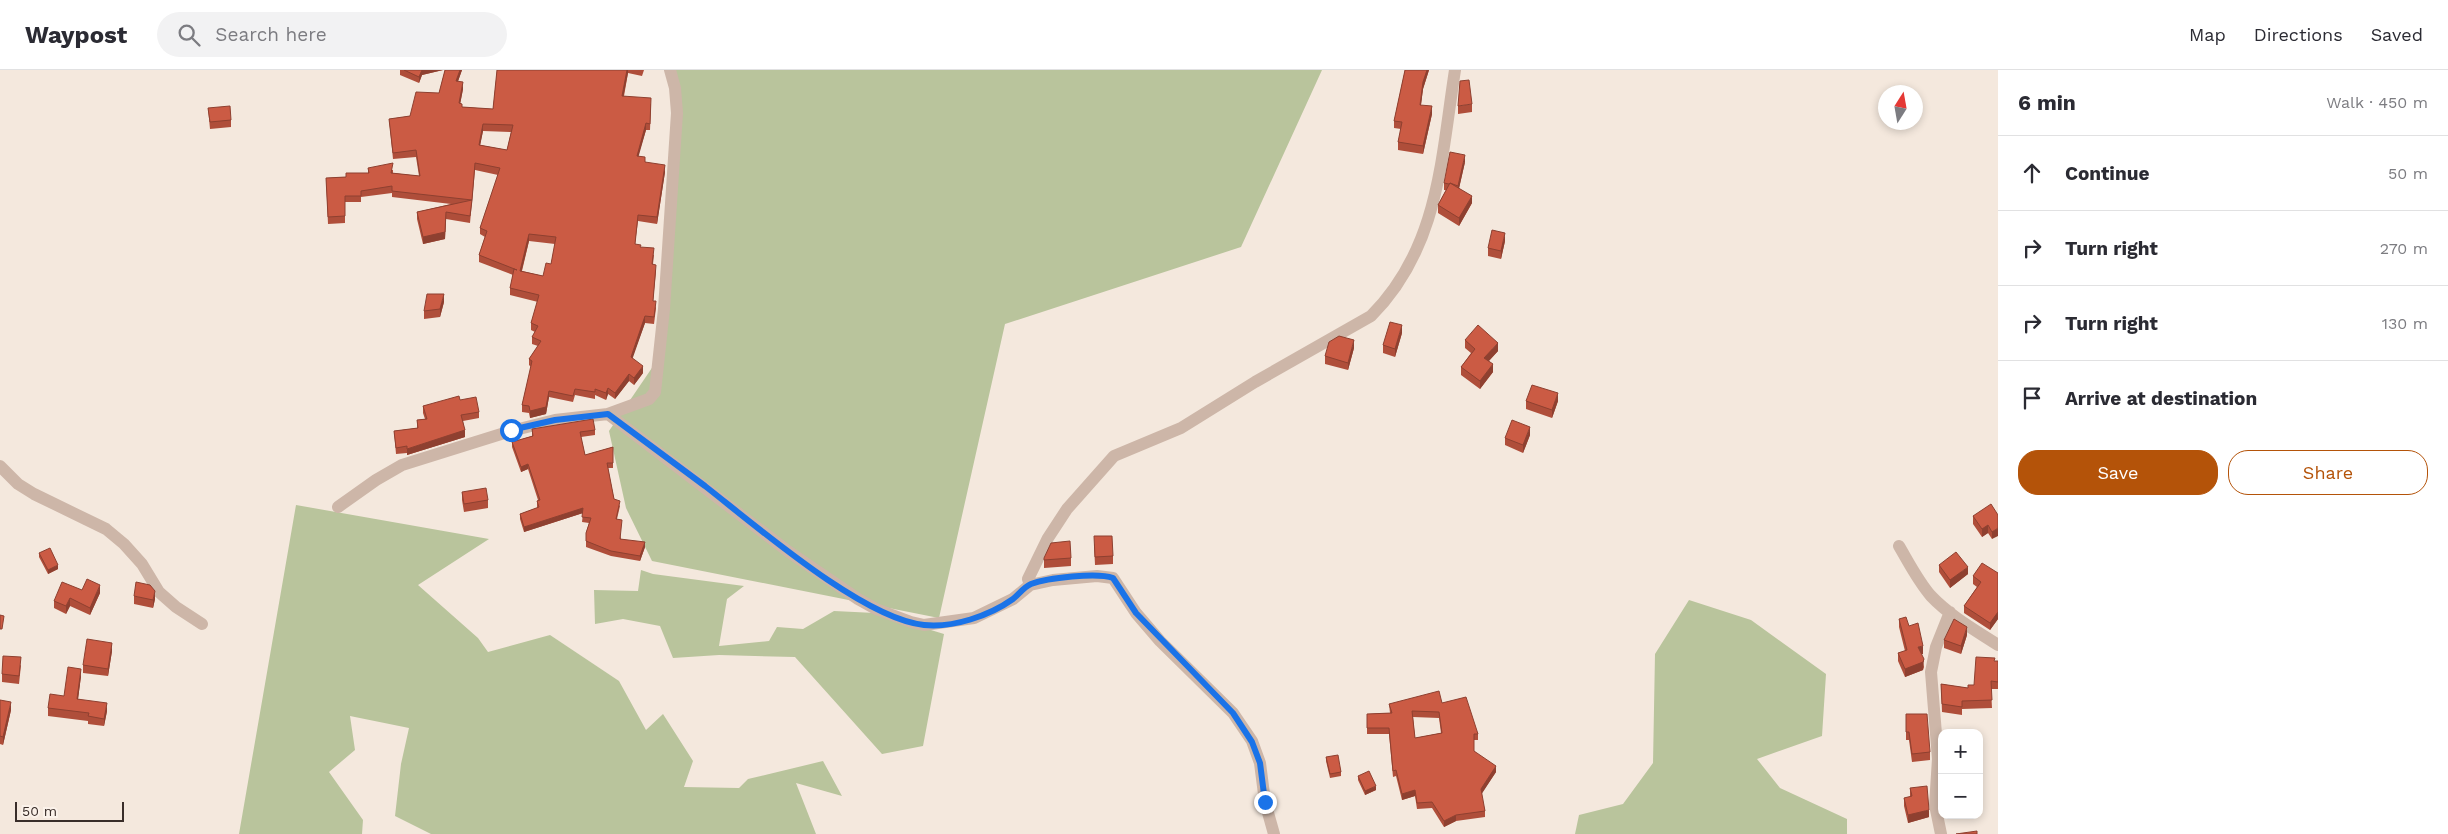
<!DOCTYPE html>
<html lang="en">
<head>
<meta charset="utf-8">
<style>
  body { margin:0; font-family:"Work Sans",sans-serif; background:#f2f2f3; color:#2b2b33 }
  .controls { position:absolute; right:15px; bottom:15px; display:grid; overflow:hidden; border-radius:10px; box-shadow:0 2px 8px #0003 }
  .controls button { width:45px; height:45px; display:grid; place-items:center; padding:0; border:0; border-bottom:1px solid #e1e1e2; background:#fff; color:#2b2b33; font:25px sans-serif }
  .compass { position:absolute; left:1878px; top:15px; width:45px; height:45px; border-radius:50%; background:#fff; box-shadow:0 2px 8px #0003; rotate:11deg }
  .scale { position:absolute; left:15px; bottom:12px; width:109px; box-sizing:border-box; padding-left:5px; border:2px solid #392d29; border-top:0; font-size:14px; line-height:18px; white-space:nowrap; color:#392d29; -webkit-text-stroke:4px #fbf2ea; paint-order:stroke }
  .stop { position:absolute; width:15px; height:15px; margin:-11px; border:4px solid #1a73e8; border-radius:50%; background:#fff }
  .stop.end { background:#1a73e8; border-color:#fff; box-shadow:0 1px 5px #0008 }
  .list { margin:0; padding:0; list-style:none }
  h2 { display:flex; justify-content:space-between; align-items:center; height:65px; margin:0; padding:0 20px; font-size:21px }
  h2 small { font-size:16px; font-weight:400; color:#7c7c81 }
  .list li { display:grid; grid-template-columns:32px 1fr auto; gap:15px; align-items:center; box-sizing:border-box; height:75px; padding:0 20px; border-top:1px solid #e1e1e2 }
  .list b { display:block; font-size:19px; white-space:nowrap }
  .list em { font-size:16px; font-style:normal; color:#7c7c81 }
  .actions { display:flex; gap:10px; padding:15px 20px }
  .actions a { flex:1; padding:11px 0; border:1px solid #b45309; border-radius:20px; text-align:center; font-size:18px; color:#b45309 }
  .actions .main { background:#b45309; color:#fff }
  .icon { flex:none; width:28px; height:28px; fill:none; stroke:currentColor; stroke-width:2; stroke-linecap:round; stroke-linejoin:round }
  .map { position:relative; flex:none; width:1998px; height:764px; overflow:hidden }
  header { display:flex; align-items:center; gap:30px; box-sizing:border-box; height:70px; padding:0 25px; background:#fff; border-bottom:1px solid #e1e1e2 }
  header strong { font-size:24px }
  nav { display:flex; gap:28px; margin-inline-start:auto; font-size:18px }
  .search { width:350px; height:45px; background:#f2f2f3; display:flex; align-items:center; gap:12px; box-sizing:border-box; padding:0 18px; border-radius:28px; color:#7c7c81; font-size:19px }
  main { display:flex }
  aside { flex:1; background:#fff }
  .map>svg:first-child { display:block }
</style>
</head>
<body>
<header>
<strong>Waypost</strong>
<div class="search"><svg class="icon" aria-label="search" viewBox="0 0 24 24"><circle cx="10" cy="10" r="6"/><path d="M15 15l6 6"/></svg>Search here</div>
<nav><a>Map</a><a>Directions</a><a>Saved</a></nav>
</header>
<main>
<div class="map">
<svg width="1998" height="764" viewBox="0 0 1998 764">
  <rect width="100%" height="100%" fill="#f4e8dd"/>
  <path fill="#b9c49c" d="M673,0H1322L1241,177L1005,254L939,548L652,491L626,438L609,361L658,289L669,161Z
    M296,435L489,469L418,515L478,568L488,582L550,565L619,611L646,660L663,644L693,691L684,717L739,718L748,709L823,691L842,726L796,713L816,764H431L395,746L401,694L409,658L350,646L355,680L329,702L363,750L362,764H239Z
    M641,500L653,504L744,516L727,529L719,576L769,571L777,557L803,559L834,541L875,543L944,564L923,676L882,684L795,587L719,585L673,588L660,556L623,549L595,554L594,520L638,521Z
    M1689,530L1751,550L1826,604L1822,666L1757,689L1780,718L1847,749V764H1575L1579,745L1623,734L1653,693L1655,584Z"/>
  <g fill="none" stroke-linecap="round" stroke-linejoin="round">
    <path stroke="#cdb6a8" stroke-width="12" d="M608,344L789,482L858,529L876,539L911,552L924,555L974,548L1013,529L1030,515L1053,510L1097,506L1113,508L1136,543L1160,571L1233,643L1252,671L1260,693L1265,732L1274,764
      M0,396L18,414L34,424L106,459L124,474L142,494L159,522L176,537L202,554
      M338,437L376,410L402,395L511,361L555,350L608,344L649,329L655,322L664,239L677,43L675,18L670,0
      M1899,476C1909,493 1918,511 1931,526C1950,546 1975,560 1998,575
      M1030,515L1028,509L1048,468L1067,439L1114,386L1181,358L1255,312L1371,246C1439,178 1441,89 1455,0
      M1941,764L1935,735L1938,689L1931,602L1936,577L1950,542"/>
  </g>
  <path fill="#af4e3a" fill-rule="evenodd" d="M400,0H443L422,5L419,13L400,5Z
    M445,0H462L458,11L463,19L460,34L462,37L493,39L497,0H644L642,6L628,3L624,26L651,34L650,60H646L638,86L645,92L665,102L657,154L638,151L635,174L654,185L653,194L656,201L653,231L656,238L654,254L645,253L632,288L643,303L634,315L629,311L615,329L608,324L606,330L595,325V329L575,325L573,332L549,327L546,344L530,348L529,343L522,342V335L531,297L529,295V289L538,276L532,274V267L535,262L531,260V253L538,232L510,225V218L513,205L479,192V185L485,167L480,164V158L498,105L475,100L470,153L446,149L445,169L423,174L417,149V142L451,134L392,127V123L361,127V132H345V153L328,154L326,108L346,107L368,103V98L393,100V103L419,106L416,87L393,89L389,49L410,46L439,23ZM483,61L511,62L507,80L480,75ZM529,171L555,174L551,194L543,206L522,201Z
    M1405,0H1429L1423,19L1421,35L1432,44L1423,84L1398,80V72L1401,59L1394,58V51Z
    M1472,34V42L1458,44V36Z
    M208,38L231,50V57L210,59Z
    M1465,92L1459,118L1472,133L1459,156L1438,143V135L1446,120H1444V113Z
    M1505,171L1501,189L1488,186V178Z
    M444,232L440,247L424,249V241Z
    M1402,263L1395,287L1383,283V275Z
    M1465,270L1498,281L1489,291L1493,302L1480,319L1461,305V297L1471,283L1465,278Z
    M1354,278L1348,300L1325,294V286Z
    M460,330L479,342V348L463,351L465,367L407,385V383L396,384L394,361L417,358V350L425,349L423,343V336Z
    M1526,331H1558L1552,348L1526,339Z
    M532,359L595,360V365L581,367L585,385L613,377V398H608L614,429L620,436L617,449L621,469L645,477L640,491L611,486L586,477V463L589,453L582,452L583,443L524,462L520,449V444L537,438V431L538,430L528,399L521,402L512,377V372L532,366Z
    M1530,365L1523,383L1505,375V368Z
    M462,422L488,430V438L464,442L462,430Z
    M1998,445L1992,469L1988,463L1982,467L1973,454V446Z
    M1094,474L1113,486V494L1095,495Z
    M39,483L58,499L48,504L39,487Z
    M1044,488H1071V496L1044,498Z
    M1939,495L1968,504L1950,518L1939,502Z
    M1998,503V549L1990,560L1964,543V536L1977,517L1973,514V506Z
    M82,520L100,523L90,545L70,536L66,544L54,538V531Z
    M134,526L155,529L153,538L134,534Z
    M1899,549L1923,584H1921L1924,597L1923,600L1905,607L1898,591V583L1905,581L1899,557Z
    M1967,565L1961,584L1944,578V570Z
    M112,581L108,606L83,603V595Z
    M1995,591H1998V619H1991L1992,638L1962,639V645L1942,642L1941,614L1968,618L1974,615Z
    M21,595L19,614L2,612V604Z
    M81,606L78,629L107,641L104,656L88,654V651L48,646V638L64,626Z
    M0,630L11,640L3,675L0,674Z
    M1442,633L1478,664V670H1474V681L1496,702L1481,724L1485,741V747L1456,751L1444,757L1432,738L1417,739L1415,726L1402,730L1396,706L1393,707L1389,664H1367V644L1390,643L1389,634ZM1413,647L1439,648L1441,663L1415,668Z
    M1906,644L1930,682V690L1912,692L1909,670H1906Z
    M1326,687L1341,702V706L1330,708L1326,691Z
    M1358,706L1376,720L1365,725L1358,710Z
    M1910,718L1929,747L1908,753L1904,736V728L1910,727Z"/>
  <path fill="#8e4030" d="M422,0H443L422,5L419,13V7Z
    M460,0H462L456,17V11Z
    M627,0H628V3L622,33V26Z
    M1427,0H1429L1423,19L1420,42V35L1423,12Z
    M463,12V19L459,40V33Z
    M1432,36V44L1423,84V76Z
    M646,53V60L637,92V86Z
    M483,54V61L479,81V75Z
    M1465,85V92L1458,123V116Z
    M665,95V102L657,154V147Z
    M1472,126V133L1459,156V148Z
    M446,142L445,169L423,174V167Z
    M1505,163V171L1501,189V181Z
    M529,164V171L520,207V201Z
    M444,224V232L440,247V239Z
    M645,246V253L631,293V287Z
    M1402,255V263L1395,287V279Z
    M1354,270V278L1348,300V293Z
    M1498,273V281L1484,296V288Z
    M1493,294V302L1480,319V311Z
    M643,296V303L634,315V308Z
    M629,304V311L615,329V323Z
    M608,318V324L606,330V323Z
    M549,321V327L546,344L530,348V341Z
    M1558,323V331L1552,348V340Z
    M1530,357V365L1523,383V375Z
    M465,360V367L407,385V379Z
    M528,394V399L521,402V397Z
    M583,438V443L524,462V457Z
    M1988,455V463L1982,467V459Z
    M1998,458V466L1992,469V462Z
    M645,472V477L640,491V486Z
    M58,495V499L48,504V500Z
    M1968,497V504L1950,518V510Z
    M100,515V523L90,545V538Z
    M155,521V529L153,538V530Z
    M70,528V536L66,544V536Z
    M1998,542V549L1990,560V553Z
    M1967,557V565L1961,584V576Z
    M112,573V581L108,606V599Z
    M1923,576V584L1918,585V577Z
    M1924,589L1923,600L1905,607V599Z
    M81,599V606L77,637V629Z
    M11,632V640L3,675V667Z
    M107,633V641L104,656V649Z
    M1496,696V702L1481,725V719Z
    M1376,716V720L1365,725V721Z
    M1415,720V726L1402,730V724Z
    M1929,740V747L1908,753V745Z
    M1456,745V751L1444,757V751Z"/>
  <path fill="#cb5b44" stroke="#8e4030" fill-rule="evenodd" d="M404,0H422L419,7Z
    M445,0H460L456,11L463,12L459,33L462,34V37L493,39L497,0H627L622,26L651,28L650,54L646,53L637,86L645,87V92L665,95L657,147L638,145L635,174L641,175L640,177L654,178L652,194L656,195L653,231H656L654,247L645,246L631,287L643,296L634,308L629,304L615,323L608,318L606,323L595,319V322L575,319L573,326L549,321L546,337L530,341L529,336L522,335L532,291L529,289L541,271L532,267L538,256L531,253L539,225L510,218L514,199L517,200L479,185L487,161L480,158L500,98L475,93L472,130L392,121V116L361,121V126H345V146L328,147L326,108L346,107V103H369L368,98L393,93L391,103L420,106L416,80L393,83L389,49L410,46L416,22L439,23ZM483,54L513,55L507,80L479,75ZM529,164L556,167L551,194L546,193L543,206L520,201Z
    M1405,0H1427L1423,12L1420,35L1432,36L1423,76L1398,72L1402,52L1394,51Z
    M1469,10L1472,34L1458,36L1460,11Z
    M230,36L231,50L210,52L208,38Z
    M1450,82L1465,85L1458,116L1450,113L1449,114L1444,113Z
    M1450,113L1472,126L1459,148L1438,135Z
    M472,130L470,146L446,142L445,162L423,167L417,142Z
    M1492,160L1505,163L1501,181L1488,178Z
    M427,224H444L440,239L424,241Z
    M1390,252L1402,255L1395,279L1383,275Z
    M1478,255L1498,273L1484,288L1493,294L1480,311L1461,297L1475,279L1465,270Z
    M1339,266L1354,270L1348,293L1325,286L1329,272Z
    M1532,315L1558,323L1552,340L1526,331Z
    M459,326L460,330L476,327L479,342L461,345L465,360L407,379V376L396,378L394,361L418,358L417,350L427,349L423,336Z
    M593,349L595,360L580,362L585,385L613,377V393H607L614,429L620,431L616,449L622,450L620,469L645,472L640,486L611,481L586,471V463L591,448L582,447L583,438L524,457L520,444L539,437L537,431L540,430L528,394L521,397L512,372L533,366L532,359Z
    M1512,350L1530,357L1523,375L1505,368Z
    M486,418L488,430L464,434L462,422Z
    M1991,434L1998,445V458L1992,462L1988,455L1982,459L1973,446Z
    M1094,466H1112L1113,486L1095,487Z
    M1070,471L1071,488L1044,490V488L1051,473Z
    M50,478L58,495L48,500L39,483Z
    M1956,482L1968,497L1950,510L1939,495Z
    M1982,493L1998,503V542L1990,553L1964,536L1981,512L1973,506Z
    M87,509L100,515L90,538L70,528L66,536L54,531L62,512L82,520Z
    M136,512L150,515L155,521L153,530L134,526Z
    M0,545L4,546L2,559H0Z
    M1906,547L1909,556L1918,553L1923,576L1918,577L1924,589L1923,592L1905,599L1898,583L1907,580L1899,549Z
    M1954,549L1967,557L1961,576L1944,570Z
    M87,569L112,573L108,599L83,595Z
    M3,586L21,587L19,606L2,604Z
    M1976,587L1995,588L1994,591H1998V612L1991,611L1992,630L1962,631V637L1942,634L1941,614L1968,618V615H1974Z
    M68,597L81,599L77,629L107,633L104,649L88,646L89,643L48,638L50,624L64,626Z
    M1439,621L1442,633L1466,627L1478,664H1474V681L1496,696L1481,719L1485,741L1456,745L1444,751L1432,732L1417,733L1415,720L1402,724L1396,700L1393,701L1389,658H1367V644L1392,643L1389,634ZM1412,641L1439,642L1442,663L1415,668Z
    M0,630L11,632L3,667L0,666Z
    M1906,644H1927L1930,682L1912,684L1909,662H1906Z
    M1338,685L1341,702L1330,704L1326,687Z
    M1369,701L1376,716L1365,721L1358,706Z
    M1927,716L1929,740L1908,745L1904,728L1912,726L1910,718Z
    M1977,761V764H1956Z"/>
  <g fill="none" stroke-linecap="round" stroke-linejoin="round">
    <path stroke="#1a73e8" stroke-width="6" d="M511,360L555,350L608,344C640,368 673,392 705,416C755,455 863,549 924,555C953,558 989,546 1013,529C1019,524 1024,517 1031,514C1047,508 1097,502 1113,508L1136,543L1233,643L1252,672L1260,693L1265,732"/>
  </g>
</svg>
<div class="controls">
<button>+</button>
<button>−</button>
</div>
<svg class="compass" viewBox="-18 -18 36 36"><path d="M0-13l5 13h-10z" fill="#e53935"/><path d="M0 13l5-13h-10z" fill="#7c7c81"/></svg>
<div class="scale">50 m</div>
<div class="stop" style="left:511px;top:360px"></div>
<div class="stop end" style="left:1265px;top:732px"></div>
</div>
<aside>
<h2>6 min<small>Walk · 450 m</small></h2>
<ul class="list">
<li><svg class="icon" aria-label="ahead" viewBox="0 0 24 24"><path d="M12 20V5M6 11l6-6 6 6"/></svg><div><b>Continue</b></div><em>50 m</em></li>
<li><svg class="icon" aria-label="right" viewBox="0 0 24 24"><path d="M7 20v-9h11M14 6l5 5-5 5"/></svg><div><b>Turn right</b></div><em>270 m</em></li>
<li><svg class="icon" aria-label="right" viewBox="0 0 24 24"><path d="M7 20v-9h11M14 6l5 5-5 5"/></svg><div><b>Turn right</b></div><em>130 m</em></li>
<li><svg class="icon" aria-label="arrive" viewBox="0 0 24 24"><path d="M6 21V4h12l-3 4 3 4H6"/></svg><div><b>Arrive at destination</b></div></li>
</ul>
<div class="actions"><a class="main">Save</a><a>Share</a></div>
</aside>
</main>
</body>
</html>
